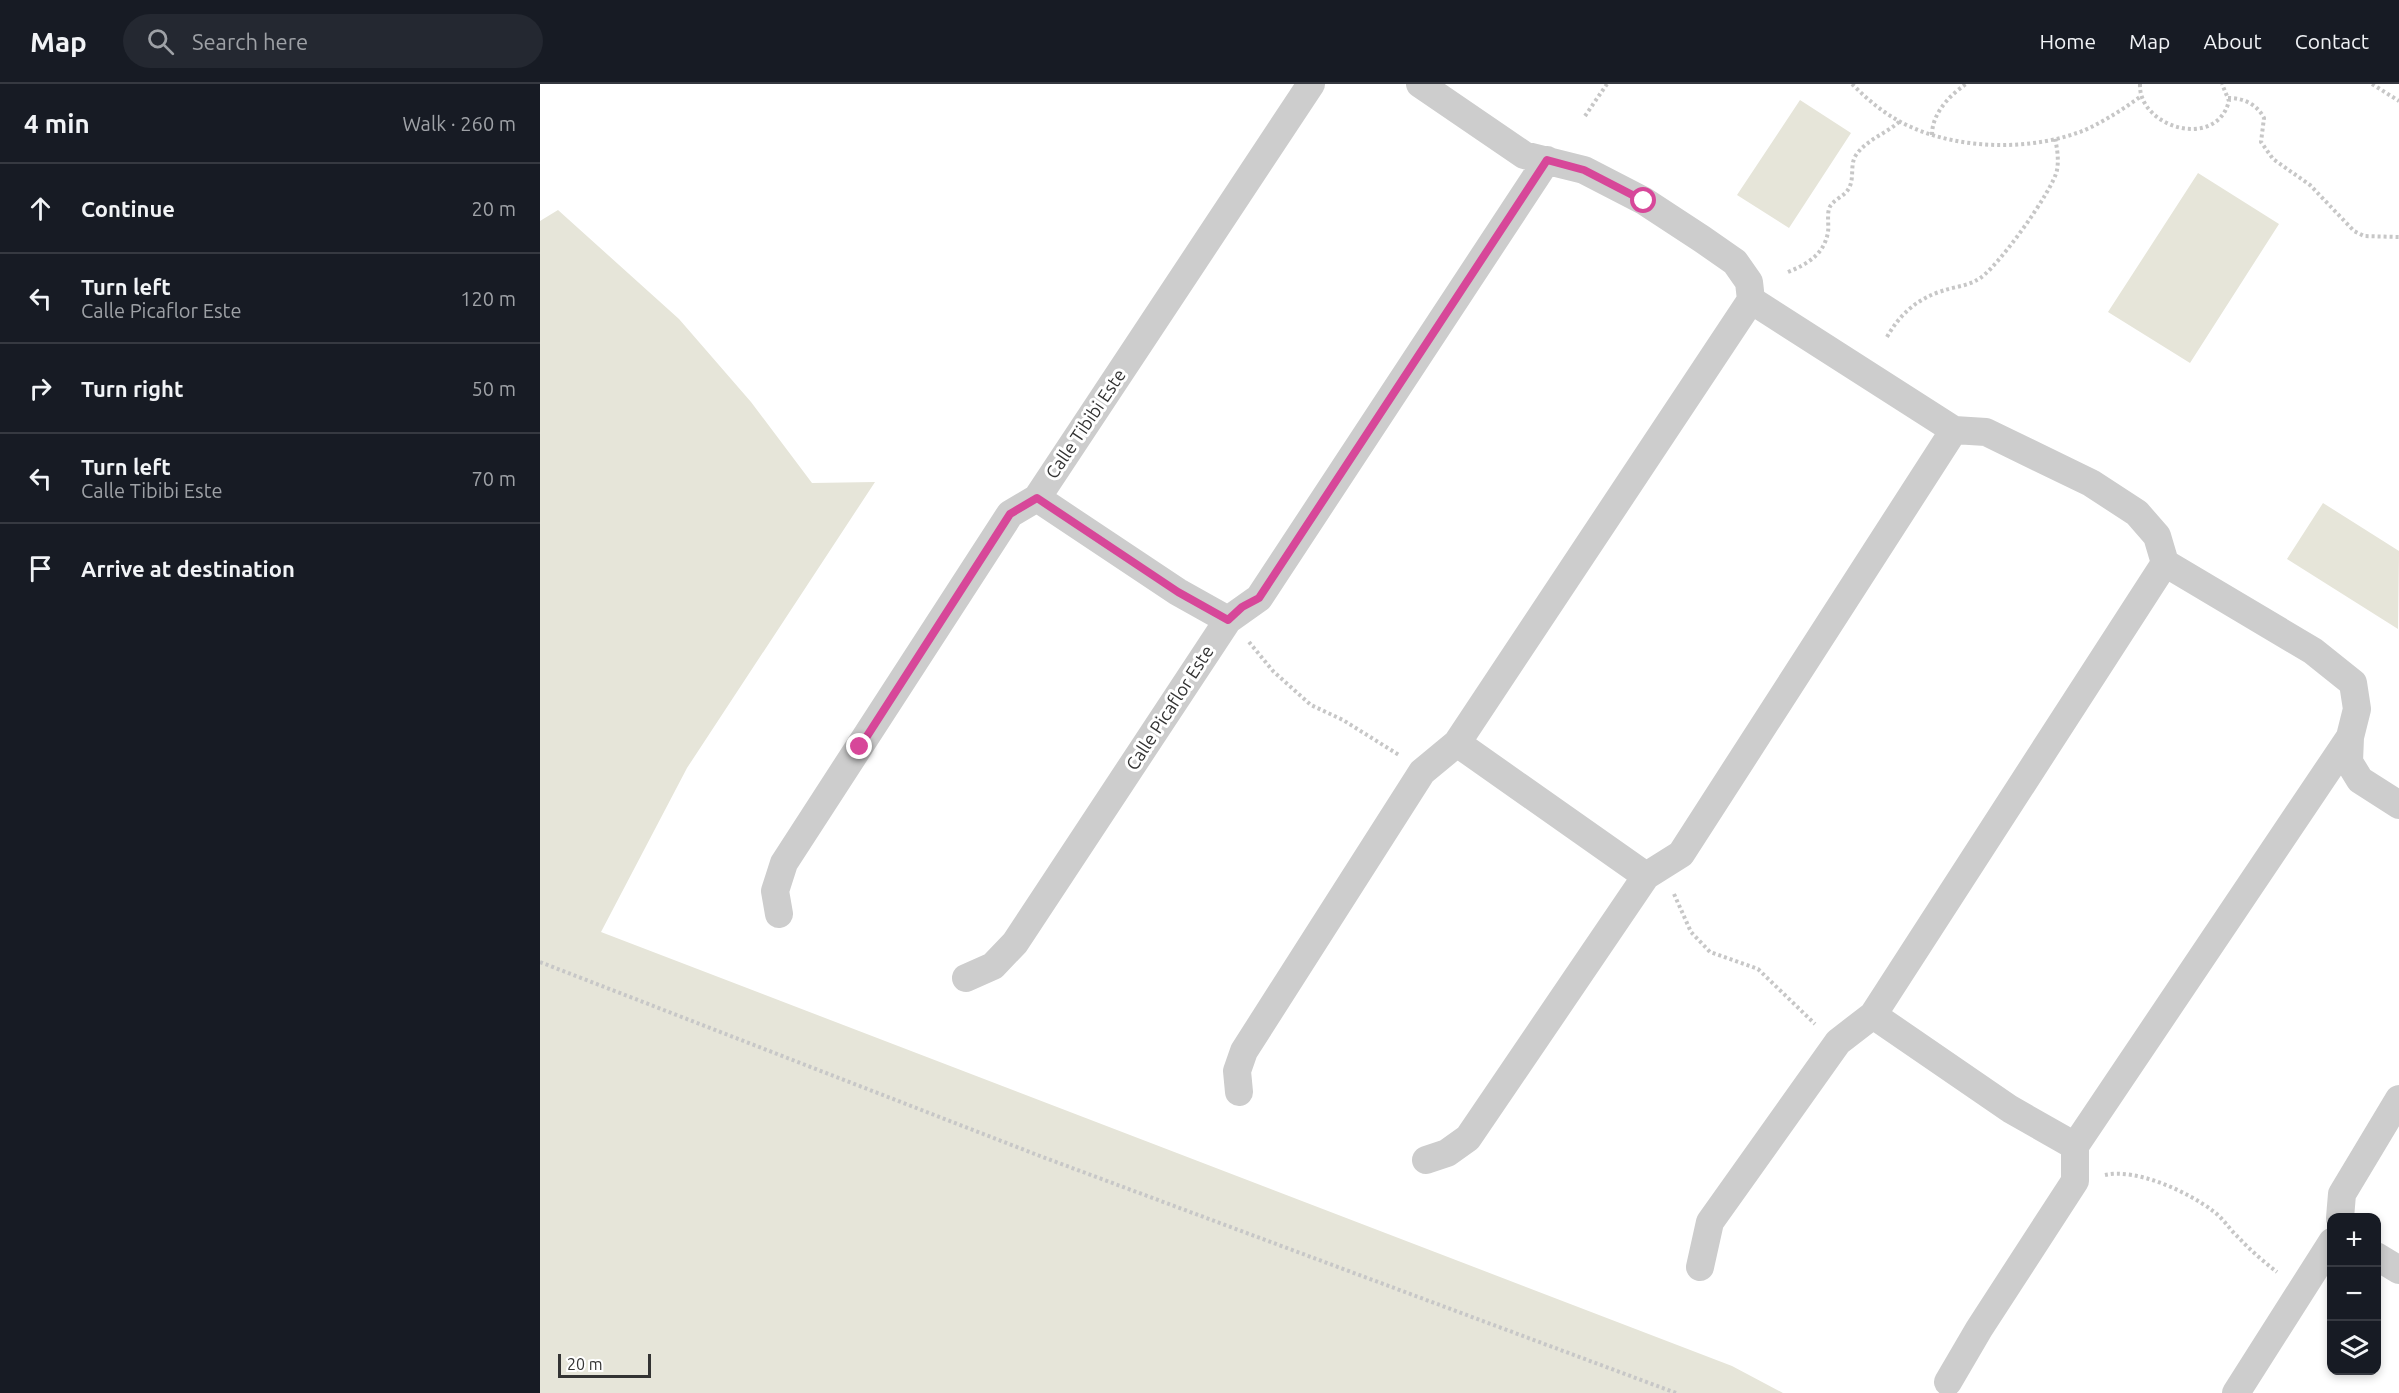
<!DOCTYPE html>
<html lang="en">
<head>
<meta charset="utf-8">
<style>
  body { margin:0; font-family:Ubuntu,sans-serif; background:#242831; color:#f1f3f6 }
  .controls { position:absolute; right:18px; bottom:18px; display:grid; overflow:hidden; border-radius:12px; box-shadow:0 3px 9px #0003 }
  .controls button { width:54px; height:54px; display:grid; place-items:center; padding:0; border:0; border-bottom:2px solid #363941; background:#171b24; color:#f1f3f6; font:30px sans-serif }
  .scale { position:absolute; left:18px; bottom:15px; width:93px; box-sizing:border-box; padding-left:6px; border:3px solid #333; border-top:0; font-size:16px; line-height:21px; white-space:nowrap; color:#333; -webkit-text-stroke:4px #fff; paint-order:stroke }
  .stop { position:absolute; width:18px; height:18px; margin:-14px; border:4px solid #d74799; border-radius:50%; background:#fff }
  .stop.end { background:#d74799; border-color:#fff; box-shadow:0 2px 6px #0008 }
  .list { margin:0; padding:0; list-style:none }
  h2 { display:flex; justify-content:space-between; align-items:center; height:78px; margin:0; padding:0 24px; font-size:26px }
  h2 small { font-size:20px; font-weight:400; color:#9ea1a6 }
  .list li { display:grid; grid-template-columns:39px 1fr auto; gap:18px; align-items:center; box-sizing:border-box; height:90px; padding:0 24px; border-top:2px solid #363941 }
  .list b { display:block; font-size:22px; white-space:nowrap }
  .list p { margin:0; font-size:20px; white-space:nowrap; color:#9ea1a6 }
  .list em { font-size:20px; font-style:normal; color:#9ea1a6 }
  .icon { flex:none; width:33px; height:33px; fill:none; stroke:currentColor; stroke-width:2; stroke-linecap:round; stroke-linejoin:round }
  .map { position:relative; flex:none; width:1859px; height:1309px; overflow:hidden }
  header { display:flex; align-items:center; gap:36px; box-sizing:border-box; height:84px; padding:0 30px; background:#171b24; border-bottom:2px solid #363941 }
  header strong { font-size:28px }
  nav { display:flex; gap:33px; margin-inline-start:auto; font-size:21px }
  .search { width:420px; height:54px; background:#242831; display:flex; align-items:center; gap:15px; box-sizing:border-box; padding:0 21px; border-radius:33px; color:#9ea1a6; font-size:22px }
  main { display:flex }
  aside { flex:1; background:#171b24 }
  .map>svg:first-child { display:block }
</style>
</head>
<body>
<header>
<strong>Map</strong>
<div class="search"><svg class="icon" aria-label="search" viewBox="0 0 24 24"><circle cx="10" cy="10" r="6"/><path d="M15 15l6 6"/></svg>Search here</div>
<nav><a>Home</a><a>Map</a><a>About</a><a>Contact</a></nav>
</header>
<main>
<aside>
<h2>4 min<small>Walk · 260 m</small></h2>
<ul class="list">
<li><svg class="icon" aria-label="ahead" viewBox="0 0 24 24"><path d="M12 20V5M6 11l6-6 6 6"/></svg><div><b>Continue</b></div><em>20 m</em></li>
<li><svg class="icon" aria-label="left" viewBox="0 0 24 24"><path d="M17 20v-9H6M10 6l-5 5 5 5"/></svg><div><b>Turn left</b><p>Calle Picaflor Este</p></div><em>120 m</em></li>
<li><svg class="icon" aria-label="right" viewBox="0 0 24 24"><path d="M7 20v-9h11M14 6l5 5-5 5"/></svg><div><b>Turn right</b></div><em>50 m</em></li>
<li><svg class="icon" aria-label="left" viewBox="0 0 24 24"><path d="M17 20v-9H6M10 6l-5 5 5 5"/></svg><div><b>Turn left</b><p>Calle Tibibi Este</p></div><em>70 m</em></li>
<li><svg class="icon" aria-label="arrive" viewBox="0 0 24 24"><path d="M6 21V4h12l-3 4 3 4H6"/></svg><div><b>Arrive at destination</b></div></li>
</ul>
</aside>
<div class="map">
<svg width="1859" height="1309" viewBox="0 0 1859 1309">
  <rect width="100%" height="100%" fill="#fff"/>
  <path fill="#e6e5d9" d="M1260,16L1311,49L1249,144L1197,111Z
    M1658,89L1739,140L1650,279L1568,228Z
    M18,126L139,235L211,318L272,399L335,398L147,684L61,848L1192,1282L1243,1309H0V137Z
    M1783,419L1859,467L1858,545L1747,475Z"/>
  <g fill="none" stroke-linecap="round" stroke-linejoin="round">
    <path stroke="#c7c7c7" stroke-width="4" stroke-dasharray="3 3" stroke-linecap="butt" d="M1312,0C1330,18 1348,33 1371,43C1422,66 1493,67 1545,46C1565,37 1583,25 1600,13
      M1600,0C1598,43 1676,67 1689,17L1682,0
      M1832,0L1859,17
      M1688,14C1703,14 1717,20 1724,34L1721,58L1733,75L1770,101L1814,147L1824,152L1859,153
      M1045,32L1067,0
      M1392,51C1392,29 1410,11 1426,0
      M1248,188C1267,180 1284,171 1288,148C1289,141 1287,132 1289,125C1292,115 1306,113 1310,102C1314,92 1310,80 1316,71C1327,55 1346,50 1360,37
      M1347,253C1360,230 1377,215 1402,207C1413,203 1427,202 1437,196C1455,188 1514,105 1517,86C1519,75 1517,64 1515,54
      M709,558L733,587L771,621L803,636L859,671
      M1134,810L1151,848L1170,868L1218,885L1275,940
      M0,878L500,1072L1136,1309
      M1565,1091C1597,1084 1648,1108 1673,1127C1683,1134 1690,1146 1699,1154C1710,1166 1724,1178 1737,1188"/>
    <path stroke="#cdcdcd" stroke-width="28" d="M880,0L984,71L1044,86L1104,117L1162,155L1195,178L1209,198L1211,216L1414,346L1446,348L1551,399L1597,429L1617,452L1625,479L1773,567L1813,599L1817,625L1810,653L1809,678L1820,696L1859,721
      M497,414L638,508L688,536
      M917,659L1106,792
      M239,830L235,807L244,779L470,430L497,414L771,0
      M426,894L453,882L475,859L688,536L719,514L1007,76
      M1333,931L1470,1025L1535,1062
      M699,1008L697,987L704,967L882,688L917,659L1211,216
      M886,1076L907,1069L928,1054L1106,792L1141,770L1414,346
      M1800,1134L1802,1110L1859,1015
      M1836,1172L1859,1186
      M1160,1183L1170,1138L1298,958L1333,931L1625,479
      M1408,1298L1439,1245L1535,1097V1062L1810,653
      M1696,1309L1792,1158"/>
  </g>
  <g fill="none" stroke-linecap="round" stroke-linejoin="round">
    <path stroke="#d74799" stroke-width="8" d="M320,663L470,430L497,414L638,508L688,536L702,523L719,514L1007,76L1044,86L1104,117"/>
  </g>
  <g text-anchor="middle" stroke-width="6" stroke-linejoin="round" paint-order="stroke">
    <g font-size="18" fill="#333" stroke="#fff">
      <text transform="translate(546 340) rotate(-56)" y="6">Calle Tibibi Este</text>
      <text transform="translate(630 624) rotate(-57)" y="6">Calle Picaflor Este</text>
    </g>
  </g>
</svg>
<div class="controls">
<button>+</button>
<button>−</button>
<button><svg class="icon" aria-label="layers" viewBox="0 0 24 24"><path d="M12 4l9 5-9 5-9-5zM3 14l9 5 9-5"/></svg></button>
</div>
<div class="scale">20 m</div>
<div class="stop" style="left:1104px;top:117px"></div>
<div class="stop end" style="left:320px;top:663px"></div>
</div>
</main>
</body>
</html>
